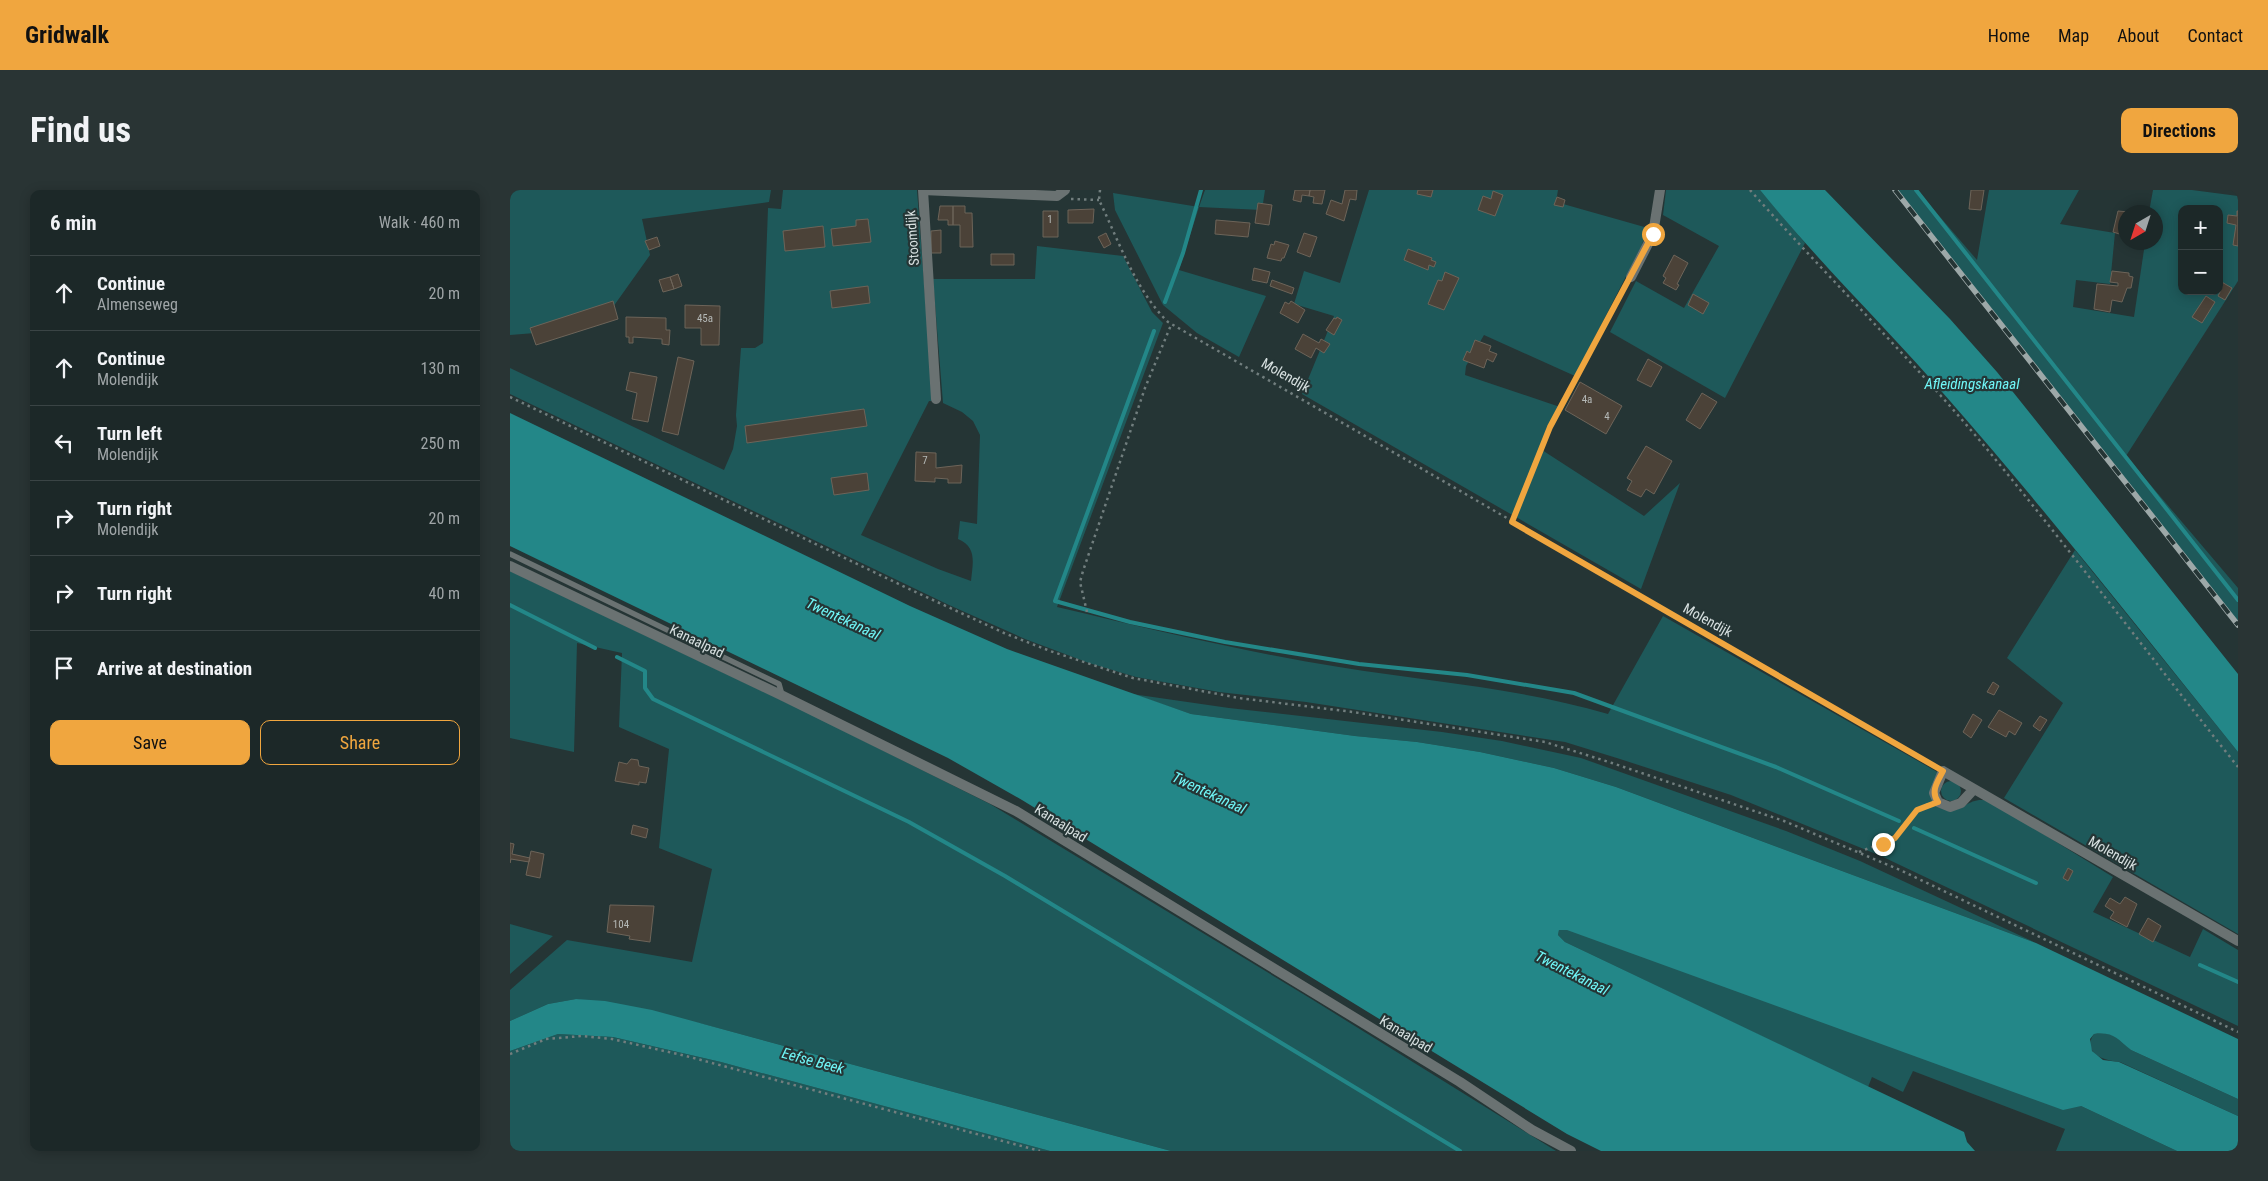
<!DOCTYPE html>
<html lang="en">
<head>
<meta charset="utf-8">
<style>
  body { margin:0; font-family:"Roboto Condensed",sans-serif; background:#293434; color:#f1f3f6 }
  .controls { position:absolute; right:15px; top:15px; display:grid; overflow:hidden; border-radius:10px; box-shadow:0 2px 12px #0003 }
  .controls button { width:45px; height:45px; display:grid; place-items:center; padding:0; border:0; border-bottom:1px solid #3a4445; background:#1c2828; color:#f1f3f6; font:25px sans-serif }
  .compass { position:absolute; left:1608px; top:15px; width:45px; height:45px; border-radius:50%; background:#1c2828; box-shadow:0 2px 12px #0003; rotate:219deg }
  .stop { position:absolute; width:15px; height:15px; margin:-11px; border:4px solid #f0a63f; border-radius:50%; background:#fff }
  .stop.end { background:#f0a63f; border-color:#fff; box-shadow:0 1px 5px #0008 }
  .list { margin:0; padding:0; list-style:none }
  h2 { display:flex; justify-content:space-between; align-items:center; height:65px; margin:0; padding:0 20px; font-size:21px }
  h2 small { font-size:16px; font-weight:400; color:#a0a6a8 }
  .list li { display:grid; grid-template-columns:32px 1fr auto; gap:15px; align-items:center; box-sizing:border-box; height:75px; padding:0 20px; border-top:1px solid #3a4445 }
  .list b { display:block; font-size:19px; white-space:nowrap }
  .list p { margin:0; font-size:16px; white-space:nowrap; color:#a0a6a8 }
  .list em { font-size:16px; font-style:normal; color:#a0a6a8 }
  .actions { display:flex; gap:10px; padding:15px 20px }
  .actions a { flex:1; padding:11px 0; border:1px solid #f0a63f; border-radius:10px; text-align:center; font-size:18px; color:#f0a63f }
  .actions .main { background:#f0a63f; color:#111 }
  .icon { flex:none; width:28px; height:28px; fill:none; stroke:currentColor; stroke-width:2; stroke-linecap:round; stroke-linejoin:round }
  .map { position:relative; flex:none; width:1728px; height:961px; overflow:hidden; border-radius:10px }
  header { display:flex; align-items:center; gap:30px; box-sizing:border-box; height:70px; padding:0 25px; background:#f0a63f; color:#111 }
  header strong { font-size:24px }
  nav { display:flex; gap:28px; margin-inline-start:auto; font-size:18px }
  .intro { display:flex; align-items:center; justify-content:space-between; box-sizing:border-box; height:120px; padding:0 30px }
  h1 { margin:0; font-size:35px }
  .button { padding:12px 22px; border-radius:10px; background:#f0a63f; color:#111; font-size:18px; font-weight:700 }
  main { display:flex; gap:30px; padding:0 30px }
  aside { flex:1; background:#1c2828; border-radius:10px; box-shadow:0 2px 12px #0003 }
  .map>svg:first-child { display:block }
</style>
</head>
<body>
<header>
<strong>Gridwalk</strong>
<nav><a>Home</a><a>Map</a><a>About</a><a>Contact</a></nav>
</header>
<div class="intro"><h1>Find us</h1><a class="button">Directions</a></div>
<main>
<aside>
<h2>6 min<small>Walk · 460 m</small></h2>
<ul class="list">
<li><svg class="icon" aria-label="ahead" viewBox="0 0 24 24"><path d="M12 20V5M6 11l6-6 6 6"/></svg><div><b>Continue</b><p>Almenseweg</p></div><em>20 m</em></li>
<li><svg class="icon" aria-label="ahead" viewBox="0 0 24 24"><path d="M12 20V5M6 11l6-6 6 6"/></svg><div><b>Continue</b><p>Molendijk</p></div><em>130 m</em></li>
<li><svg class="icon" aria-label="left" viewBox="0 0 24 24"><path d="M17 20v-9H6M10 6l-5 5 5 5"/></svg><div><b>Turn left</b><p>Molendijk</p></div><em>250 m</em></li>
<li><svg class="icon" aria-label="right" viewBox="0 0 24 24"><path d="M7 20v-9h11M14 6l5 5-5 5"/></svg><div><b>Turn right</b><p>Molendijk</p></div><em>20 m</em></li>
<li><svg class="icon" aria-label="right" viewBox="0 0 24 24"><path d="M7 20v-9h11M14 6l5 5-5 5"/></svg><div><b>Turn right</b></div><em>40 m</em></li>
<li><svg class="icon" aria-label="arrive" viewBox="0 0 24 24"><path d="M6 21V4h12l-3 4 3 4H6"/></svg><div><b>Arrive at destination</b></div></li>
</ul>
<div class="actions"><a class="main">Save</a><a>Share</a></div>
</aside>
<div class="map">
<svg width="1728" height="961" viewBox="0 0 1728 961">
  <rect width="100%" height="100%" fill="#253535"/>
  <path fill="#1e595a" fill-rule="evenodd" d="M0,0H261L259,12L132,29L140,65L103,117L25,143L0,145Z
    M273,0H407L423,211H419L351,345L428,379L461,391C463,372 467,357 448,349L450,331L467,334L470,245L463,231L452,222L433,213L423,89H525L527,56L613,66L642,122L653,133L547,417C641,439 734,462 829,477C920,492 1010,498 1098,524L1153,426L1429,583L1422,596L1438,621C1456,620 1459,606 1480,611L1603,687L1583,722L1680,767L1693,739L1728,760V836L1371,666L1221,605L1110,569L1055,552L796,512L709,502L626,487L579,473L515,449L439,415L0,204V178L214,280L223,259L227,236L226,225L231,158H245L253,153L258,18L271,19Z
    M695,0H755L752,20L689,17L669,80L756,106L729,167L687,143L653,115L605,20L603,3L689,17Z
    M859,0H1048L1046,12L1138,38L1131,57L1065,186L974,145L956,176L955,185L1050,217L1032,260L1134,326L1170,293L1131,399L792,204L824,126L784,114L794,81L830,93Z
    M1156,0H1250L1295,53L1215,208L1100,142L1126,91L1174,118L1209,56L1153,25Z
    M1386,0H1407L1467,70L1479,0H1569L1550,34L1605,43L1600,94L1566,90L1563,117L1624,127L1635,53L1646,52V22H1639L1643,0H1682L1728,6V91L1616,266L1728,398V432ZM1672,19H1709V101H1672Z
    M1565,360L1728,562V744L1494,608L1553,513L1497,468Z
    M0,381L292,520L480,614L803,810L1046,961H661L193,834L66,809L38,814L0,831V800L57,750L182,772L202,679L149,658L159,559L109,537L112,463L67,453L64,562L0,548Z
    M622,504L719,518L932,542L992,551L1071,568L1276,641L1350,671L1526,753L1106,597L1044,578L970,562L907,552L845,546L681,524Z
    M1431 601a10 10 0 1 1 20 0a10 10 0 1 1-20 0Z
    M0,734L43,746L0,784Z
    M1057,739L1571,916L1667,961H1546L1555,939L1403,881L1393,902L1362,887L1358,897L1055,752L1048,745L1049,740Z
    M1597,843L1608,847L1621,860L1728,909V926L1610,872C1594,871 1571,863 1584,844Z
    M48,844L103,847L211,872L540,961H0V861Z"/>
  <path fill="#238788" d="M1250,0H1315L1440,129L1487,182L1728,484V562C1633,444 1540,325 1440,211C1378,139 1310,74 1250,0Z
    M0,223L400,416L497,459L681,524L845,546L907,552L970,562L1044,578L1106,597L1526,753L1728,849V909L1621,860C1606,848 1604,842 1584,844L1580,849L1582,861L1593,870L1609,872L1728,926V961H1667L1571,916L1553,920L1057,740H1049L1048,745L1055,752L1454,942L1457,952L1465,961H1091L1057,944L512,610L438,568L0,356Z
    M66,809L95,811L142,820L661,961H540L211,872L103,847L48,844L0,861V831L38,814Z"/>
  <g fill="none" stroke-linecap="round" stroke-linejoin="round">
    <path stroke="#238788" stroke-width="4" d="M1406,0L1728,410
      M655,112L673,63L691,0
      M644,141L545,411L620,432L715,452L849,474L957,485L1064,503L1266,577L1389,631
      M0,415L85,458
      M107,467L135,481V498L143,509L399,632L495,686L950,961
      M1404,638L1526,693
      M1690,775L1728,792"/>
  </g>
  <path fill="#4b4238" stroke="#6d6459" d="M785,0H800L799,6L792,5L791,12L783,10Z
    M800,0H815L812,14L803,13L804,7L799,6Z
    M835,0H847L846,10L840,9L834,31L816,24L821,10L832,14Z
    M908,0H923L921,7L907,4Z
    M1461,0H1474L1471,20L1459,19Z
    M983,1L993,5L985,26L968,20L973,6L981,9Z
    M1047,7L1055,10L1053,17L1044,15Z
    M748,13L762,15L759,35L745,33Z
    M430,16H443V35H438V30H428Z
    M443,16H455V23H462L463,57H450V35H443Z
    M584,19L583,33H558V20Z
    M533,21H548V47H533Z
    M1608,21L1619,22H1616V46L1603,42Z
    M1727,21H1728V56L1723,55L1726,35L1717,33L1718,25L1727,26Z
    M358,29L361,52L323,56L321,39L346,36V30Z
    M706,30L740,33L738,47L705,44Z
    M313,36L315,57L275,61L273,41Z
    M431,40V63H421V41Z
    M596,43L601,54L594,58L588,47Z
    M794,43L807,47L800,67L787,62Z
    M147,47L150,56L139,60L135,51Z
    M765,51L779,55L774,68H772L771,71L757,68L761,54L764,55Z
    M898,59L922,68L921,70L926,72L924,77L919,75L918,80L894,70Z
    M481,64H504V75H481Z
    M1164,65L1178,73L1167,94L1169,95L1166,100L1153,93L1156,88L1153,86Z
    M744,78L760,82L757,93L742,90Z
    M1602,81L1619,83V86L1623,87L1621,98H1617L1612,112L1602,110L1600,122L1584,119L1587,94L1608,96V93L1600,92Z
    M935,82L949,88L934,120L918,114L928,90L932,91Z
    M168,84L172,96L164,99L160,87Z
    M160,87L164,99L153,102L149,90Z
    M762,90L784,98L782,104L760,96Z
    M1710,91L1722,98L1715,110L1708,106L1710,102Z
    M358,96L360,113L322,118L320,101Z
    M1183,104L1199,113L1193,124L1178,115Z
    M1696,106L1705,112L1692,133L1682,127Z
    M103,111L108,129L26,155L20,138Z
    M781,111L795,120L788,133L770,123L775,112L779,114Z
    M175,115L210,116L209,155H191V138H175Z
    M116,127L156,128V140H160L159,155L152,154V149L123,147V153H119V147H116Z
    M827,127L832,130L824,145L816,140L824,128L826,129Z
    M793,144L809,153L811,149L820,154L814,163L806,158L801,168L785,159Z
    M965,150L981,156L979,161L987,164L983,172L977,169L974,178L953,170L957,161L960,163Z
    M168,167L184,171L168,245L152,241Z
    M1138,169L1152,177L1141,197L1127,190Z
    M120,182L147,187L138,232L122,229L127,203L116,200Z
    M1070,192L1112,216L1096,244L1055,220Z
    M1192,203L1207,212L1190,239L1176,230Z
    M354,219L357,236L237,253L235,236Z
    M1136,256L1162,271L1144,304L1136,299L1131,307L1117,300L1122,291L1117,288Z
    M406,262L426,263V278L452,275L451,293H438V289L425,288V292L405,291Z
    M357,283L359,300L324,305L321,288Z
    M1483,492L1489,496L1484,505L1477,502Z
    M1489,520L1512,533L1505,545L1499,541L1496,547L1478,537Z
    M1463,524L1472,530L1461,548L1453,542Z
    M1530,526L1537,530L1530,541L1523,536Z
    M121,569L128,570L129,576L139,578L136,593L129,592V595L105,591L109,572L117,574Z
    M123,635L138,639L136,648L121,644Z
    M0,653L4,654L2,664L20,668L19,672L1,669L0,673Z
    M21,661L34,664L30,688L16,685Z
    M1558,678L1563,681L1558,691L1553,688Z
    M1615,707L1627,714L1617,737L1600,728L1604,722L1595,716L1600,708L1610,714Z
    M100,715L144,716L140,752L119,749L120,746L97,742Z
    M1638,728L1651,736L1643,752L1629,744Z"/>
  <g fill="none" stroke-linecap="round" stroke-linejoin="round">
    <path stroke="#717e7e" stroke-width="2.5" stroke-dasharray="2.5 4" stroke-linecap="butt" d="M590,0L589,10C609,51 625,100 658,132L1424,575
      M1240,0C1319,89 1405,172 1481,264C1565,366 1645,473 1728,577
      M561,9L589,10
      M0,207L395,397L494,443L540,461L623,488L729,508L843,522L1035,552L1102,573L1274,631L1390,680L1728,842
      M1002,332L1040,237L1116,97
      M577,422L570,392L573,381L635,198L661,135
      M1349,662L1385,648L1407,620L1418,614
      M0,864L36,849L72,846L102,849L176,866L530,961"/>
    <path stroke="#6a7272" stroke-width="5.5" d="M0,364L269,494L272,505"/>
    <path stroke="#6a7272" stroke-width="10" d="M1121,87L1143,44L1150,0
      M426,209L413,0L547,6L555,0
      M0,376L273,506L506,621L950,892L1022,940L1061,961
      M1464,599L1451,613L1440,617L1428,612L1424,603L1433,581L1728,751"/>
    <g stroke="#9da8a8" stroke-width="5.5">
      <path id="rail" d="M1385,0L1728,435"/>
    </g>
    <use href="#rail" stroke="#253535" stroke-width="4" stroke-dasharray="11" stroke-linecap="butt"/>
  </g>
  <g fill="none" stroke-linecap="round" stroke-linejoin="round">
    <path stroke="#f0a63f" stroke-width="6" d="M1143,44L1040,237L1002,332L1433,581C1428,591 1420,601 1428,612L1407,620L1385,648L1373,654"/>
  </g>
  <g text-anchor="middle" stroke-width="4.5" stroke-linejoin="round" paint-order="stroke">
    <g font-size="11" fill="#b4b8b6">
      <text x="540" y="33">1</text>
      <text x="195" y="132">45a</text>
      <text x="1077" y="213">4a</text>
      <text x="1097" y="230">4</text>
      <text x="415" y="274">7</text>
      <text x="111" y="738">104</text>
    </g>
    <g font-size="14" fill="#d7e0e0" stroke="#253535">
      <text transform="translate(402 48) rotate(-94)" y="5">Stoomdijk</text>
      <text transform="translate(776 185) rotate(30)" y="5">Molendijk</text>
      <text transform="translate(1198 430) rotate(29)" y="5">Molendijk</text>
      <text transform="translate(187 451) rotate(26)" y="5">Kanaalpad</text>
      <text transform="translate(551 633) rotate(32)" y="5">Kanaalpad</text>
      <text transform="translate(1603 663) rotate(30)" y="5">Molendijk</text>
      <text transform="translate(896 844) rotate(31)" y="5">Kanaalpad</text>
    </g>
    <g font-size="15" font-style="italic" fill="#70f7f8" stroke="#253535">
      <text x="1462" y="199">Afleidingskanaal</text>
      <text transform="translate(333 429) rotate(25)" y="5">Twentekanaal</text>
      <text transform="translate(699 603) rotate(25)" y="5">Twentekanaal</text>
      <text transform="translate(1062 783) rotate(27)" y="5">Twentekanaal</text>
      <text transform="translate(303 871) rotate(15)" y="5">Eefse Beek</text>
    </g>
  </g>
</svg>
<div class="controls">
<button>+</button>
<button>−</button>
</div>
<svg class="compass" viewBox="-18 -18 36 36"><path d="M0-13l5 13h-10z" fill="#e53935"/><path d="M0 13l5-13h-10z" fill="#a0a6a8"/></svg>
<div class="stop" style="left:1143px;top:44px"></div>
<div class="stop end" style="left:1373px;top:654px"></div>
</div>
</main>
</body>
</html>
